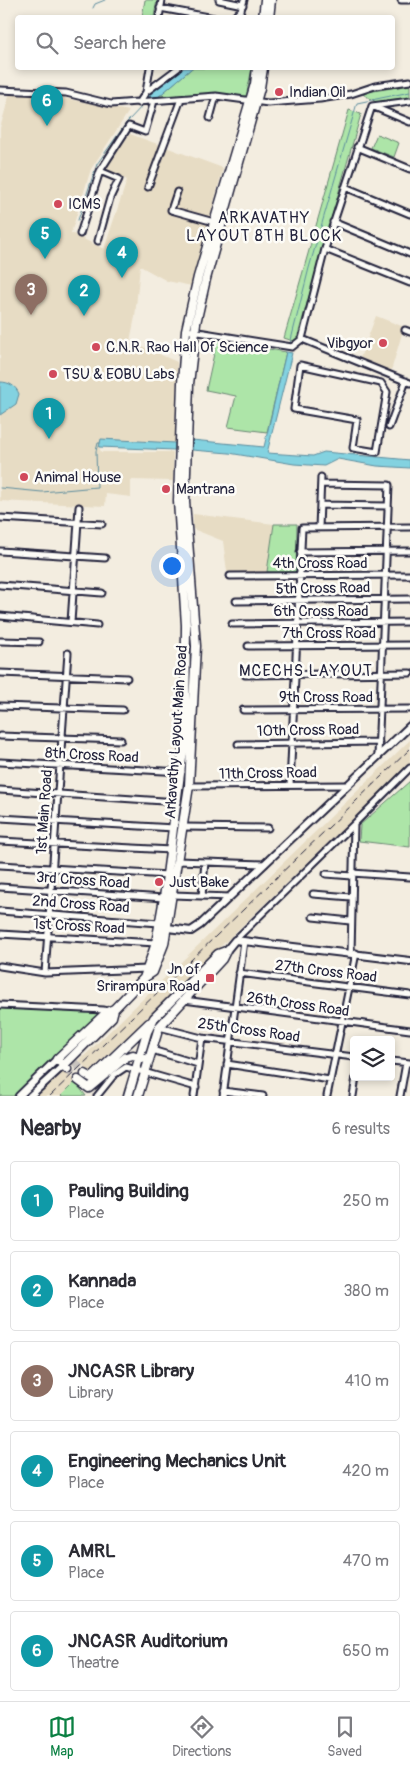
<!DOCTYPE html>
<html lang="en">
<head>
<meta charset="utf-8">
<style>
  body { margin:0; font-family:Pangolin,sans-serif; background:#f7f7f7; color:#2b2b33 }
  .controls { position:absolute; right:15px; bottom:15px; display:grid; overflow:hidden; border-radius:5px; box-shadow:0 2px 8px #0003 }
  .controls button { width:45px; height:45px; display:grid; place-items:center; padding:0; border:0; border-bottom:1px solid #e1e1e2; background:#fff; color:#2b2b33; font:25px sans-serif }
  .you { position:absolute; left:171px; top:565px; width:18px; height:18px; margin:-12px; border:4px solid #fff; border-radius:50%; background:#1a73e8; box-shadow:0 0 0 8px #1a73e833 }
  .badge { display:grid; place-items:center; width:32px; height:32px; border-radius:50%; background:#0b8043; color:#fff; font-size:16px; font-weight:700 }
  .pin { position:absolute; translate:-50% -41px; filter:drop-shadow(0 1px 2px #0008) }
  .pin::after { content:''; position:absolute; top:26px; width:18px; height:15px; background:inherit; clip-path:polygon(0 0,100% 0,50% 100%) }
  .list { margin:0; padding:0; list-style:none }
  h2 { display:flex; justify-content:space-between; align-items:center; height:65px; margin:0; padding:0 20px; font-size:21px }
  h2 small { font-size:16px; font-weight:400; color:#7c7c81 }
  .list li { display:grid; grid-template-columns:32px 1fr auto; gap:15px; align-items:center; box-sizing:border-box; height:80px; margin:0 10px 10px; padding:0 10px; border:1px solid #e1e1e2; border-radius:5px }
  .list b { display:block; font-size:19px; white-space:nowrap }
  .list p { margin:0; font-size:16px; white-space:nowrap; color:#7c7c81 }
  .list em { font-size:16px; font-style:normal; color:#7c7c81 }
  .icon { flex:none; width:28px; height:28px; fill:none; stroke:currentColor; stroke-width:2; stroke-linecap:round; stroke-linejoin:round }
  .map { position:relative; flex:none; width:410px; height:1096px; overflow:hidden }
  .search { position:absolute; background:#fff; box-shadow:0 2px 8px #0003; left:15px; right:15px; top:15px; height:55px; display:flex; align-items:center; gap:12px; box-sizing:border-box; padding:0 18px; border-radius:5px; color:#7c7c81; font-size:19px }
  .sheet { height:605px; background:#fff }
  nav { display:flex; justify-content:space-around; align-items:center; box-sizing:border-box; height:70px; border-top:1px solid #e1e1e2; background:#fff; font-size:14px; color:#7c7c81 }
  nav a { display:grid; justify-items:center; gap:2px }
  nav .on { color:#0b8043 }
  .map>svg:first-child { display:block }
</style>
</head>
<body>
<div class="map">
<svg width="410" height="1096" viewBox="0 0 410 1096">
  <rect width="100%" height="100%" fill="#f3ede0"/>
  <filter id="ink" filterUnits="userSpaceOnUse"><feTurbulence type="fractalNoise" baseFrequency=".02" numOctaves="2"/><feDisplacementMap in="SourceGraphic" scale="10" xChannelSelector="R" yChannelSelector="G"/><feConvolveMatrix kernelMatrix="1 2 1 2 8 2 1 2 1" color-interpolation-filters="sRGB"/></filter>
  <g filter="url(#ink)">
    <path fill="#e7dcc4" d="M10,93H38L129,111L91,169L71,233L104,249L127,180L104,168L130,134L223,168L192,286L167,281L140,266L135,317L130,341L177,362L175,443L102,440L99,447L101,452H173V481L131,480V497L106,494L105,506L0,501V128Z
      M376,316L404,327L391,371L360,358Z
      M193,514L274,524L267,572H227L223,541L193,529Z
      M410,740V764L90,1072L79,1061Z
      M65,1070L75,1082L61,1096H37Z"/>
    <path fill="#ade5a8" stroke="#688472" d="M145,0H157L154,17H142Z
      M192,68H252L246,97L210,93L158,97Z
      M410,85V97L376,102L361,93Z
      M349,110L361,114L296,342L284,338Z
      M377,134L399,143L394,157L371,148Z
      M217,340L286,352L267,432L228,427L236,396L206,390Z
      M274,524H297L296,573L267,572Z
      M410,781V847L359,841L360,825Z
      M0,1008L102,1012L13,1096H0Z
      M75,1082L86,1096H61Z"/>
    <path fill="#83d2e0" stroke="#5c8c9e" d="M184,68H192L158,97H147Z
      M286,352L292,353L267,453L313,456L324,452L410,460V468L377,466L338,459L324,466L294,464L229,453L192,450V440L264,447Z
      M0,382C9,382 16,386 19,394L16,404L0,415Z
      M101,439L175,443V450L99,447Z"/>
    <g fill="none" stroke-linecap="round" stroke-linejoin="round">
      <path stroke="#5c8c9e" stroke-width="1" d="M93,8L95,4L105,0
        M78,220L97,164L127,122L145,103
        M290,344L309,268L357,103L410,92
        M0,488L42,492L97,487L96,451L98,443H100"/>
      <path stroke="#c9c4bf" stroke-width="8" stroke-dasharray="8 4" stroke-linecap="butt" d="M75,1062L85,1074
        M67,1069L78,1080"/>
      <g stroke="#22223b" stroke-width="9">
        <path id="minor" d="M219,0L243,5
          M401,0H410
          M160,8L214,18
          M159,18L162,0
          M233,18L241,10L244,0
          M0,90L66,93L111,104L216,96L268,103L320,99L351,94L375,86L410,81
          M146,92L150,68
          M139,103L146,92L178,68
          M372,106L410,122
          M372,106L410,101
          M210,118L216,96
          M357,147L410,169
          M148,187L181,99
          M345,187L410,214
          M177,192L171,210L214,222
          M333,222L410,254
          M80,234L100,171L129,126L145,132L154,101
          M98,241L110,198L119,179L100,171
          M325,249L410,283
          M186,330L292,347L302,339L325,249L372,106
          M405,330L410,332
          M302,339L410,383
          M300,365L381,383L387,392L377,452L353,448L357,420L294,409Z
          M389,427L406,381
          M321,484L389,485L378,756
          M320,505L388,506
          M0,518L102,524
          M319,528L321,477
          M0,551L105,558
          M300,552L410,551
          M230,576L410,575
          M0,585L102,593
          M236,601L410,599
          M0,616L97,625
          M71,622L79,507
          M232,624L410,622
          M0,641L39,642
          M248,646L410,645
          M0,673L127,678
          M245,675L410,673
          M0,706L123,710
          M243,710L410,709
          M0,736L121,740
          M238,744L379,742
          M0,762L182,772
          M290,785L302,528L410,527
          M189,786L348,785
          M0,790L178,802
          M0,818L174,828
          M354,824L410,768
          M184,827L268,828
          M0,841L171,850
          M178,861L265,864
          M0,865L168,875
          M352,873L410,877
          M326,874L352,876
          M0,887L164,898
          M313,894L351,897
          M173,895L230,897
          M202,896L205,862
          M0,911L159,923
          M313,917L350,921
          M0,934L156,943
          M235,940L354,824L351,953
          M0,966L45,973L148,969
          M45,973L68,653
          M239,973L410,995
          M184,1000L410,1030
          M0,1005L104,1010L108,1013
          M159,1027L202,1038L354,1057
          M152,1050L198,1064
          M391,1061L410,1063
          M227,1064L330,1080
          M223,1091L263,1096
          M97,1096L114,1075L126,1067L196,1087
          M194,1096L202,1038
          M223,1096L244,941
          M327,1096L356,953
          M353,1096L356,1077
          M400,1096L406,1063"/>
      </g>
      <g stroke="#22223b" stroke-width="10">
        <path id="tertiary" d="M168,928L191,931L200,925L410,726
          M226,951L235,940L410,961
          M19,1096L57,1059
          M30,1096L64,1065"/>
      </g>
      <g stroke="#22223b" stroke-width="11">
        <path id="secondary" d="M263,18L265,0
          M269,18L271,0
          M257,68L255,84L198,277L186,330L182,383L178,501L186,625L185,735L164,898L156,943L144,978L153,972L164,944L189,786L196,646L185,501L189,384L196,323L206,279L260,88L263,68
          M64,1065L112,1017L114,1009
          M67,1069L57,1059L107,1012L114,1009L144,978
          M85,1074L92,1078L149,1023
          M78,1080L89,1088L126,1057L133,1055L145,1059
          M128,1096L147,1032L154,1018L218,954L226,951
          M138,1096L159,1027L222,959L226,951"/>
      </g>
      <use href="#minor" stroke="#fdfcf7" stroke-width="5"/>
      <use href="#tertiary" stroke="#fdfcf7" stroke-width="6"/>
      <use href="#secondary" stroke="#fdfcf7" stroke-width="8"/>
      <path stroke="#22223b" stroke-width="1" stroke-dasharray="8 4" stroke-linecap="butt" d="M50,1096L410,749"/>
    </g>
  </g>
  <g fill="#d1495b" stroke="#fdfcf7" stroke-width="2">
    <circle cx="279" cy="92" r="5"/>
    <circle cx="58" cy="204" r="5"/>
    <circle cx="383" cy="343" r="5"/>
    <circle cx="96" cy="347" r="5"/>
    <circle cx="53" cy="374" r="5"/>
    <circle cx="24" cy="477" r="5"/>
    <circle cx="166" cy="489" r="5"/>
    <circle cx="159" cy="882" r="5"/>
    <rect x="205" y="973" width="10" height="10" rx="2.5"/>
  </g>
  <g text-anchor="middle" stroke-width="5" stroke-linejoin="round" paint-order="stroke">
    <g font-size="15" fill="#22223b" stroke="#fdfcf7" text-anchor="start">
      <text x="289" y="97">Indian Oil</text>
      <text x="68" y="209">ICMS</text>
      <text x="373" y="348" text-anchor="end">Vibgyor</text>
      <text x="106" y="352">C.N.R. Rao Hall Of Science</text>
      <text x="63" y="379">TSU &amp; EOBU Labs</text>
      <text x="34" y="482">Animal House</text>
      <text x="176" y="494">Mantrana</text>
      <text x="169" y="887">Just Bake</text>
      <text x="200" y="974" text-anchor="end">Jn of<tspan x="200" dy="17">Srirampura Road</tspan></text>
    </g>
    <g font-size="15" fill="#22223b" stroke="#fdfcf7">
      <text x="320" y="568">4th Cross Road</text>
      <text transform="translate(323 588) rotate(-1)" y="5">5th Cross Road</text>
      <text x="321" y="616">6th Cross Road</text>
      <text x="329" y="638">7th Cross Road</text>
      <text x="326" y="702">9th Cross Road</text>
      <text transform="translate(308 730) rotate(-1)" y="5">10th Cross Road</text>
      <text transform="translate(176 732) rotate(-86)" y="5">Arkavathy Layout Main Road</text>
      <text transform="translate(92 755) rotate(3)" y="5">8th Cross Road</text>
      <text transform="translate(268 773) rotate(-1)" y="5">11th Cross Road</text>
      <text transform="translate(44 812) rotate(-86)" y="5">1st Main Road</text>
      <text transform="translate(83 880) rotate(4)" y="5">3rd Cross Road</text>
      <text transform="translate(81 904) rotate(4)" y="5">2nd Cross Road</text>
      <text transform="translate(79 926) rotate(3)" y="5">1st Cross Road</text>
      <text transform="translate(326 971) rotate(7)" y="5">27th Cross Road</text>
      <text transform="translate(298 1004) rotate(8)" y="5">26th Cross Road</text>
      <text transform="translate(249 1030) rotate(8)" y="5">25th Cross Road</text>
    </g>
    <g font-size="16" letter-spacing="1" fill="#22223b" stroke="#fdfcf7">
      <text x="264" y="223">ARKAVATHY<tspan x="264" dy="18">LAYOUT 8TH BLOCK</tspan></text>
      <text x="306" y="676">MCECHS LAYOUT</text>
    </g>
  </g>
</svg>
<div class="controls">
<button><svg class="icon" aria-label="layers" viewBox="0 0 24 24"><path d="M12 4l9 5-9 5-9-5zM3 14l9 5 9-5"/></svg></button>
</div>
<div class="you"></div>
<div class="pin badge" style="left:49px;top:439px;background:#0f9aa8">1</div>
<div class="pin badge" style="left:84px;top:316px;background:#0f9aa8">2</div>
<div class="pin badge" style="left:31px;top:315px;background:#8d6e63">3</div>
<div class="pin badge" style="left:122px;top:278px;background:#0f9aa8">4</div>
<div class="pin badge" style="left:45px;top:259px;background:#0f9aa8">5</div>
<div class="pin badge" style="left:47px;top:126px;background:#0f9aa8">6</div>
<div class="search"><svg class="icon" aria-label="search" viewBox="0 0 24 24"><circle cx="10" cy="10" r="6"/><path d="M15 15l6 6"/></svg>Search here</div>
</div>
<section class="sheet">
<h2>Nearby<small>6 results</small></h2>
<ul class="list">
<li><span class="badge" style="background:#0f9aa8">1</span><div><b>Pauling Building</b><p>Place</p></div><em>250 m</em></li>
<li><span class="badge" style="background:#0f9aa8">2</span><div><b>Kannada</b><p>Place</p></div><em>380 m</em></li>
<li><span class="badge" style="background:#8d6e63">3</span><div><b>JNCASR Library</b><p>Library</p></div><em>410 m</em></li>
<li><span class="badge" style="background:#0f9aa8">4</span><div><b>Engineering Mechanics Unit</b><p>Place</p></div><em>420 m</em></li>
<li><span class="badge" style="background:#0f9aa8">5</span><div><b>AMRL</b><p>Place</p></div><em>470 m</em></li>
<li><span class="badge" style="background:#0f9aa8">6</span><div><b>JNCASR Auditorium</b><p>Theatre</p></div><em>650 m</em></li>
</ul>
</section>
<nav>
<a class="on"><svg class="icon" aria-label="map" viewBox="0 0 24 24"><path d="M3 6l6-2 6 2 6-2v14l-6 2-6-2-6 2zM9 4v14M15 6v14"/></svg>Map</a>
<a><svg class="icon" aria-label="directions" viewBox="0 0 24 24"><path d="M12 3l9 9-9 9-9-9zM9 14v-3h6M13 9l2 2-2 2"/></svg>Directions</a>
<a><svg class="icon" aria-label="saved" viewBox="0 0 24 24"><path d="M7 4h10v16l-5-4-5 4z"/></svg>Saved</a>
</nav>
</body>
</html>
